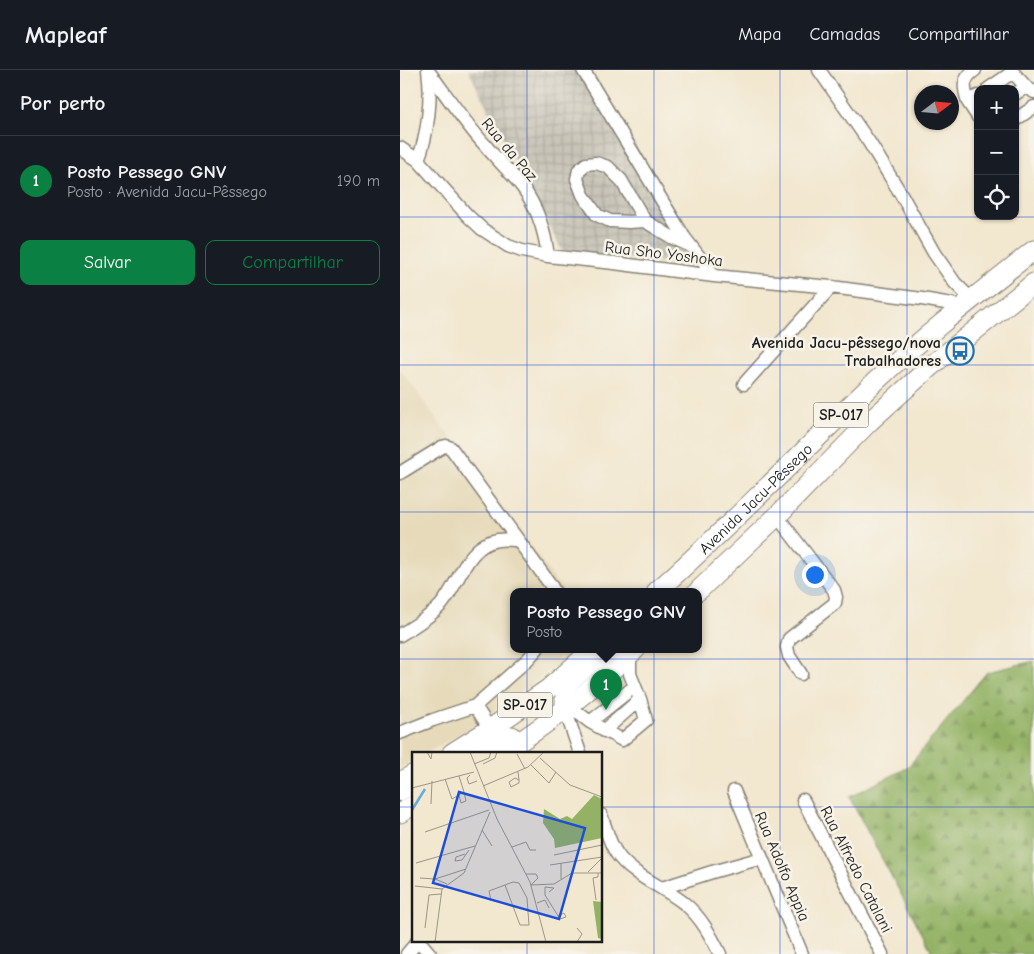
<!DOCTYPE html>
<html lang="pt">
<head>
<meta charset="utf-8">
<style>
  body { margin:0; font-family:"Comic Neue",sans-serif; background:#20242c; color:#f1f3f6 }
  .controls { position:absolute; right:15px; top:15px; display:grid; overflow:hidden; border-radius:10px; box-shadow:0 1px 4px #0004 }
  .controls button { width:45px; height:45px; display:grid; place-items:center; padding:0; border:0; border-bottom:1px solid #363941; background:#171b24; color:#f1f3f6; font:25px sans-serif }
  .compass { position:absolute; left:514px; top:15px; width:45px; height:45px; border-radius:50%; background:#171b24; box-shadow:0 1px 4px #0004; rotate:74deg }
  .you { position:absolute; left:414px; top:504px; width:18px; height:18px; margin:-12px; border:4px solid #fff; border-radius:50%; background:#1a73e8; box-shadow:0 0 0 8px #1a73e833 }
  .badge { display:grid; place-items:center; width:32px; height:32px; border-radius:50%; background:#0b8043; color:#fff; font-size:16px; font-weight:700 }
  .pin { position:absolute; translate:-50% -41px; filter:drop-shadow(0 1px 2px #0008) }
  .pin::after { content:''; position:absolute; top:26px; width:18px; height:15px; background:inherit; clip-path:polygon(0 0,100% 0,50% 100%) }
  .popup { position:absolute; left:110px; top:518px; width:192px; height:65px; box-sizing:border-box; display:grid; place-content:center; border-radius:10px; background:#171b24; filter:drop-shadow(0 1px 4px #0005); font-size:16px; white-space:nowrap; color:#9ea1a6 }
  .popup b { font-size:19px; color:#f1f3f6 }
  .popup::after { content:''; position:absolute; left:50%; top:100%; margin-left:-10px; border:10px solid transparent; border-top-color:#171b24 }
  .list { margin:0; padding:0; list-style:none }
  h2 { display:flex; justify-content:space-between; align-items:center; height:65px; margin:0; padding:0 20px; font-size:21px }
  h2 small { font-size:16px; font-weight:400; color:#9ea1a6 }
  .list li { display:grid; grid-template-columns:32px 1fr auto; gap:15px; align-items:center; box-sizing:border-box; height:90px; padding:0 20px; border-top:1px solid #363941 }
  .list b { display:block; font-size:19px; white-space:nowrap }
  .list p { margin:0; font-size:16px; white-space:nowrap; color:#9ea1a6 }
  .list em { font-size:16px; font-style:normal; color:#9ea1a6 }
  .actions { display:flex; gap:10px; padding:15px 20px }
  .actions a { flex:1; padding:11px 0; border:1px solid #0b8043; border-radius:10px; text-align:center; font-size:18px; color:#0b8043 }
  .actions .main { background:#0b8043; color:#fff }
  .icon { flex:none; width:28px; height:28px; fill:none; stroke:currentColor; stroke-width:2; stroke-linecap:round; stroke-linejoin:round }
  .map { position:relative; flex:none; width:634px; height:884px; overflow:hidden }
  header { display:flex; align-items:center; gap:30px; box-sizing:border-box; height:70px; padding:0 25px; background:#171b24; border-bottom:1px solid #363941 }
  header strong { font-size:24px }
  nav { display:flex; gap:28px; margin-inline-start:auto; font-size:18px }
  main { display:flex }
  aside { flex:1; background:#171b24 }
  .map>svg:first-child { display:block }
</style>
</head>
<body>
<header>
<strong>Mapleaf</strong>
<nav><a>Mapa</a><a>Camadas</a><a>Compartilhar</a></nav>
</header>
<main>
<aside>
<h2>Por perto<small></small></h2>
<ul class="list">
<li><span class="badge">1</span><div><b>Posto Pessego GNV</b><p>Posto · Avenida Jacu-Pêssego</p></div><em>190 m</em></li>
</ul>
<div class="actions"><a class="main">Salvar</a><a>Compartilhar</a></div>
</aside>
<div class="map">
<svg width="634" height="884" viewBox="0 0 634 884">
  <defs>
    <pattern id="industrial-grid" width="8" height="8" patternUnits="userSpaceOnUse" patternTransform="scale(1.25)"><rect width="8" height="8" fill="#c8c4b8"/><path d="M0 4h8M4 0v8" fill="none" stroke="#aba89e"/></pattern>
    <pattern id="forest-firs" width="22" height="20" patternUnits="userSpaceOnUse" patternTransform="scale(1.25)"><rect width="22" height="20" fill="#93b265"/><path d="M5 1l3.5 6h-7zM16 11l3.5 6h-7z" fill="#7e9857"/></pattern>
  </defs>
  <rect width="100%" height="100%" fill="#f7f3e8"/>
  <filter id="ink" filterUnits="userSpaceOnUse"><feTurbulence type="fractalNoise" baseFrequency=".02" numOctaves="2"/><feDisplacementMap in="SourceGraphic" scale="10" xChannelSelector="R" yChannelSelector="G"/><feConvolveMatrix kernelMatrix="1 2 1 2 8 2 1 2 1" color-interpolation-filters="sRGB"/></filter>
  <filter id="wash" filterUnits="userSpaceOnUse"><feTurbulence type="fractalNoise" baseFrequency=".0096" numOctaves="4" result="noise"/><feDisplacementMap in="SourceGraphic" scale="20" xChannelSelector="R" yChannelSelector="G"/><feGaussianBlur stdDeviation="1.12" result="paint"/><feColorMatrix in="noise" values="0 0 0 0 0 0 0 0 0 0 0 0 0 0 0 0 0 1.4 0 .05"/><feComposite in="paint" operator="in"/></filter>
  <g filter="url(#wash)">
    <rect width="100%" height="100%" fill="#f2e7cf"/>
    <path fill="#e6daba" d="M0,299L163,521H114V579H178L146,604L71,657L27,683H14V690L0,698Z"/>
    <path fill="url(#industrial-grid)" d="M68,0H191L292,172L314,198L162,181Z"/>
    <path fill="url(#forest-firs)" stroke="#586740" d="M634,591V884H533L449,727L507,698L587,602Z"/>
  </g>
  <g filter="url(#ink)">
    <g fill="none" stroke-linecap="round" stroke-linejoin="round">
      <g stroke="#878276" stroke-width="15">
        <path id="minor" d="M183,0L284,167L314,206
          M419,0L469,72L501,124L534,183L555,213L572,230
          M611,0L626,17L634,22
          M29,2C47,26 64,52 85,75C97,90 111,102 123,118C137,137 145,163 148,186
          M588,19L613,2
          M615,24L626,17
          M578,26L568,32L578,47
          M568,32C564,18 561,10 575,0
          M615,50L634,37
          M0,78L18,90L67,145L82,159L108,176L122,181L148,186L214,193L314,206L431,217L522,229L563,236
          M18,90C28,65 32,27 28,0
          M245,151L229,152L210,151L197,145L183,125L177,109L179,100L186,94L196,93L208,97L221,110L245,151L273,168L291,176
          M344,314L431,217
          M0,403L42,377L46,376L51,378L150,514L154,521
          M377,446L434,520L436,527L435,533L389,569L387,577L389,586L401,604
          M0,565C14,556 29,548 41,535C59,514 67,474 98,470C105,469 111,470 118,470
          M75,636L90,659
          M169,636L190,652L222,670L246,650L240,629L230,604V584
          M165,639L180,683
          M190,652L235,616
          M204,661L240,629
          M0,663L33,650L75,636L127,590L137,579
          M334,721L402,884
          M0,725L14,717
          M403,730L482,884
          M201,745C206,758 209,773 217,784C232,806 265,817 285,834C301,847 311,866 320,884
          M262,818L312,802L362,788
          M18,870L30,884
          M7,884L19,870"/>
      </g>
      <g stroke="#878276" stroke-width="21">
        <g id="highway">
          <path id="s1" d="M257,521C333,454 403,380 476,311C526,264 581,222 634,180"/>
          <path d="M298,521L377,446L469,352L531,296L634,213"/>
          <path d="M165,639V616L171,610L209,579"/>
          <path d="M52,683L90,659L148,619L193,579"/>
          <path d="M85,683L112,666"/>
          <path d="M102,683C151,653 194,617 236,579"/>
          <path d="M0,712L14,704"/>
          <path d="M0,743L14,735"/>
        </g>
      </g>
      <use href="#minor" stroke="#fff" stroke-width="12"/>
      <use href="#highway" stroke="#fff" stroke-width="19"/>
    </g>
  </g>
  <path fill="none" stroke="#1d4ed8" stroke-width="1" stroke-opacity="0.55" d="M127,0V683M254,0V884M380,0V884M507,0V884M0,147H634M0,295H634M0,442H634M0,589H634M0,737H14M201,737H634M127,870V884"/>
  <defs>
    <g id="bus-ring" transform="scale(1.4375)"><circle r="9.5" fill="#f7f3e8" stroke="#1f6fb2" stroke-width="1.5"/><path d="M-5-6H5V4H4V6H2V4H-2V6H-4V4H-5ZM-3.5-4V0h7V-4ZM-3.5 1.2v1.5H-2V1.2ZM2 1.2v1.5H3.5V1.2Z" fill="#1f6fb2"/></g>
  </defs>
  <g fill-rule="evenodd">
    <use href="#bus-ring" x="560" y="281"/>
  </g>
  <g text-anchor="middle" stroke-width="5" stroke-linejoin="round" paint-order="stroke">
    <g fill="#f7f3e8" stroke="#5e5c59" stroke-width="1">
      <rect x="413.5" y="332.5" width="55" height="25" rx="4"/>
      <rect x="97.5" y="622.5" width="55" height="25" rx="4"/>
    </g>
    <g font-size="15" font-weight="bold" fill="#1c1c1c">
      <text x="441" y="350">SP-017</text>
      <text x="125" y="640">SP-017</text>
    </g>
    <g font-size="16" fill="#1c1c1c" stroke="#f7f3e8">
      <text transform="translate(110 79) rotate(50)" y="6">Rua da Paz</text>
      <text transform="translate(264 183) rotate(7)" y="6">Rua Sho Yoshoka</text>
      <text dy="6" stroke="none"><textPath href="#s1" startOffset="135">Avenida Jacu-Pêssego</textPath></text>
      <text transform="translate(383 796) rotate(67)" y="6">Rua Adolfo Appia</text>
      <text transform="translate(457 799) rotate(63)" y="6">Rua Alfredo Catalani</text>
    </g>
    <g font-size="16" font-weight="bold" fill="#1c1c1c" stroke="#f7f3e8" text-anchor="end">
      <text x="541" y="278">Avenida Jacu-pêssego/nova<tspan x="541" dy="18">Trabalhadores</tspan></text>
    </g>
  </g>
  <g transform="translate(12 682)">
    <rect width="190" height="190" fill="#f2e7cf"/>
    <path d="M182,43L190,47V86L143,96L142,87L131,71L132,57L148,67L155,64L160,67ZM181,149L190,150V187L186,186Z" fill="#93b265"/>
    <path fill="none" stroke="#62addb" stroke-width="2.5" d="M0,58L13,37"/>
    <path fill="none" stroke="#9c9687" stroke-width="1" d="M15,0L19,7L20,0M58,0L85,67L118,130L134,190M105,2L113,17M128,6L158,33L190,45M62,12L77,6L79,0M71,12L83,6L85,0M119,13L137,31L144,20M106,20L107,28V31L99,35L97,30L103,26L107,28M58,23L55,26L57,32L65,29M33,27L40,47L52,40L47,24M71,34L116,15L132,0M0,36L62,20M47,43L49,51L54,49L52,40M19,52L20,29M70,78L80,94M13,80L77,58M100,95L114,90L118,98H124M53,102L44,105L43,109L50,108L57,98M142,103L190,93M4,111L63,94M149,111V127M138,113L190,105M176,120L190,106M114,122H124L126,126L119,133M8,126L23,127L35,132M23,127L54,117M119,133L142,132L160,121H190M3,134L30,137M137,140L142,136L133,135V143L148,167L154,165L152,161L146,164M184,148L181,126L186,125V121M79,149L77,139L101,130L107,131L115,146L117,173H108L93,133M125,151L133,148L137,156M13,176L17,143L29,142M23,190L30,137L52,121L78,60M165,190L170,182L165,176"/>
    <path fill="#1d4ed8" fill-opacity="0.15" stroke="#1d4ed8" stroke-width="2.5" d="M47,40L173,76L147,167L21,131Z"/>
    <rect width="190" height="190" fill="none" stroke="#1c1c1c" stroke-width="2.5"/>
  </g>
</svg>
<div class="controls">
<button>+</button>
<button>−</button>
<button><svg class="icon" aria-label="locate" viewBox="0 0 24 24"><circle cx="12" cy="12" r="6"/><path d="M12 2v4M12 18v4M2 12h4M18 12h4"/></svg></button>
</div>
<svg class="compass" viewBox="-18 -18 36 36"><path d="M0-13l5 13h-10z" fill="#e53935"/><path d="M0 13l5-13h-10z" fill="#9ea1a6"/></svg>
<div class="you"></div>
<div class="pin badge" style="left:206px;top:640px">1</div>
<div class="popup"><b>Posto Pessego GNV</b>Posto</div>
</div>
</main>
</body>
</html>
